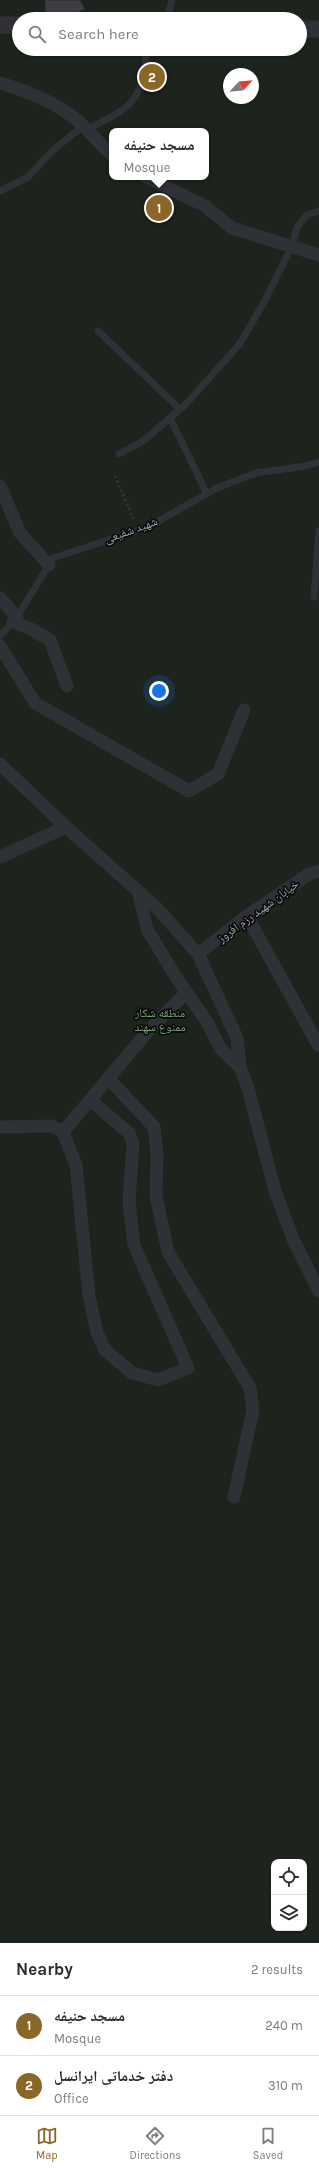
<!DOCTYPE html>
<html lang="en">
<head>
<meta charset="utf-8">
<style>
  body { margin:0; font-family:Karla,"Noto Naskh Arabic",sans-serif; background:#f2f2f3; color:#2b2b33 }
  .controls { position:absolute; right:12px; bottom:12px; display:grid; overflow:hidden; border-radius:8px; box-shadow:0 1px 3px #0004 }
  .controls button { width:36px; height:36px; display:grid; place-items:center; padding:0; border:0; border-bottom:1px solid #e1e1e2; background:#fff; color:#2b2b33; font:20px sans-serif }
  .compass { position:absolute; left:223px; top:68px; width:36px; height:36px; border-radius:50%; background:#fff; box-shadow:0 1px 3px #0004; rotate:64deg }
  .you { position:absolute; left:159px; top:691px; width:14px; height:14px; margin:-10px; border:3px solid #fff; border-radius:50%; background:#1a73e8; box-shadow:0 0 0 6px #1a73e833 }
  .badge { display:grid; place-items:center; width:26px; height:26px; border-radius:50%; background:#8a6628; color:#fff; font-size:13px; font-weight:700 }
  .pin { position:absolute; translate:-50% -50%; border:2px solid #fff; box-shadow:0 1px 4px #0006 }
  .popup { position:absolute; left:109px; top:128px; width:100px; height:52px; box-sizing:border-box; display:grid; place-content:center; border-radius:8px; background:#fff; filter:drop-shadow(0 1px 3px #0005); font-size:13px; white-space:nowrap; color:#7c7c81 }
  .popup b { font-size:15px; color:#2b2b33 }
  .popup::after { content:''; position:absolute; left:50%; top:100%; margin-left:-8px; border:8px solid transparent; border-top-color:#fff }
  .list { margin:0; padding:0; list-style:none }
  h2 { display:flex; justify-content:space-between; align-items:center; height:52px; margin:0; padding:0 16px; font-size:17px }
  h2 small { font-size:13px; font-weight:400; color:#7c7c81 }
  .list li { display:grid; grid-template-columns:26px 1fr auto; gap:12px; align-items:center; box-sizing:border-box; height:60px; padding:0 16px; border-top:1px solid #e1e1e2 }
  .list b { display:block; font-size:15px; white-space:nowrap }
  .list p { margin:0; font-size:13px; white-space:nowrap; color:#7c7c81 }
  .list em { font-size:13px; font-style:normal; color:#7c7c81 }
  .icon { flex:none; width:22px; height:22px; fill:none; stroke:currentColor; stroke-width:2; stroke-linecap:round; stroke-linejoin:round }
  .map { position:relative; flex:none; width:319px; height:1943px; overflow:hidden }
  .search { position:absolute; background:#fff; box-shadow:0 1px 3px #0004; left:12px; right:12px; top:12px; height:44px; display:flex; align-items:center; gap:10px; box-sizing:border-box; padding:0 14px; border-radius:22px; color:#7c7c81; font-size:15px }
  .sheet { height:172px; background:#fff }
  nav { display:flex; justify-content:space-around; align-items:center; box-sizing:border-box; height:56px; border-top:1px solid #e1e1e2; background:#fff; font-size:11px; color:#7c7c81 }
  nav a { display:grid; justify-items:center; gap:2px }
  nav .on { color:#8a6628 }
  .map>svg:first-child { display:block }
</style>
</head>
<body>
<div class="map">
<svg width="319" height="1943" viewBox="0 0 319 1943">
  <rect width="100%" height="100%" fill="#101011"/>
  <path fill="#1c241d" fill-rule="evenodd" d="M0,0H319V1943H0ZM19,19H300V49H19ZM229,74H253V98H229ZM112,131H206V177H112ZM274,1862H304V1928H274Z"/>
  <path fill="#3d3e44" stroke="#29292d" d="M45,0H80L85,9L80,11L77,17L45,15Z"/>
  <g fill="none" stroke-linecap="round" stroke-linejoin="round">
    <path stroke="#36383d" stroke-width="2.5" stroke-dasharray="2 3" stroke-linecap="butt" d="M115,476L135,522"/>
    <path stroke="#303136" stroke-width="7" d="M167,19L172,0
      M86,130C134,105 141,104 147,49
      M0,191L28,177L52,151L83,126
      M98,331L180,409
      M170,418L207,494
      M119,454L143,441L185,405L239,345L263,304L292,246L297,227L307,215L319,211
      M314,597L319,531
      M0,636L17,617L53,558L148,527L217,488L256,473L305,466L319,462"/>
    <path stroke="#303136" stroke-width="13" d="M0,83C27,91 55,102 77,120C89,131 100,144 112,155
      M146,177L205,206L232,228L319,255
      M0,486L20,533L49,565
      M0,598L17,617
      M13,622L31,629L50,640L67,686
      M0,646L35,703L189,791L218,774L244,710
      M0,764L66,827L157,908L198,954L237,1038L240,1067L248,1088L275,1191L293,1239L319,1291
      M0,857L66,827
      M139,894L147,929L176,977L207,1022L221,1049L240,1067
      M247,916L318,1045
      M198,954L244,918L309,874L319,871
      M108,1078L154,1127L157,1154L156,1196L168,1252L250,1388L253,1410L234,1497
      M0,1127L52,1126L63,1132L76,1165L89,1296L97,1333L105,1350L132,1373L158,1380L188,1368L134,1245L129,1201L133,1143L129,1133L90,1100
      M63,1132L148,1031L186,993"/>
    <path stroke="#303136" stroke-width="17" d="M0,25H19
      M300,29H319"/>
  </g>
  <g text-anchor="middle" stroke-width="3.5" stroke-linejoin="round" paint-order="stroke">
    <g font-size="12" fill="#a0a6b3" stroke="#0b0b0c">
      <text transform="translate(131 530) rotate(-20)" y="4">شهید شفیعی</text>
      <text transform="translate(258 911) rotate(-36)" y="4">خیابان شهید رزم افروز</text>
    </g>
    <g font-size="12" fill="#75a077" stroke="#0b0b0c">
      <text x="160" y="1017">منطقه شکار<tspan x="160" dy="14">ممنوع سهند</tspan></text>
    </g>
  </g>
</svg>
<div class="controls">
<button><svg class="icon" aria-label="locate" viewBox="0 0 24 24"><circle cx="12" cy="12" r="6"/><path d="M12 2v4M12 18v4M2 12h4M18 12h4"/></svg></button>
<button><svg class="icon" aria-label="layers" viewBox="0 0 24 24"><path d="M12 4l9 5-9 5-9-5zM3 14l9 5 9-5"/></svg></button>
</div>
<svg class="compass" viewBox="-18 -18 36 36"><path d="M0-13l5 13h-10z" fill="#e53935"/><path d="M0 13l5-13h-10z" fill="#7c7c81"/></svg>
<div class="you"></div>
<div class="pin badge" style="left:159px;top:208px">1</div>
<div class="popup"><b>مسجد حنیفه</b>Mosque</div>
<div class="pin badge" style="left:152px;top:77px">2</div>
<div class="search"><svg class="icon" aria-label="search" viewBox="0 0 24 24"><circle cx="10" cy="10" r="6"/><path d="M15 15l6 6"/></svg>Search here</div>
</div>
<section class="sheet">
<h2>Nearby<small>2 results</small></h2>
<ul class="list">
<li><span class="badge">1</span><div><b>مسجد حنیفه</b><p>Mosque</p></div><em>240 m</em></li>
<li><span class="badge">2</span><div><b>دفتر خدماتی ایرانسل</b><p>Office</p></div><em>310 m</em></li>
</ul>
</section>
<nav>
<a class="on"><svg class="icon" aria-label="map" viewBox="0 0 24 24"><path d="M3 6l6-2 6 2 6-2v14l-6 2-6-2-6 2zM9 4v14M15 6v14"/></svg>Map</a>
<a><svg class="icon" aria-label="directions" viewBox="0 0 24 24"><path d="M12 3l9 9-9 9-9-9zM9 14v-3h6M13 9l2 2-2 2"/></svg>Directions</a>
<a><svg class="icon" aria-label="saved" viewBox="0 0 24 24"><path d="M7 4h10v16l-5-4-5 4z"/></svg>Saved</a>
</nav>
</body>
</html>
